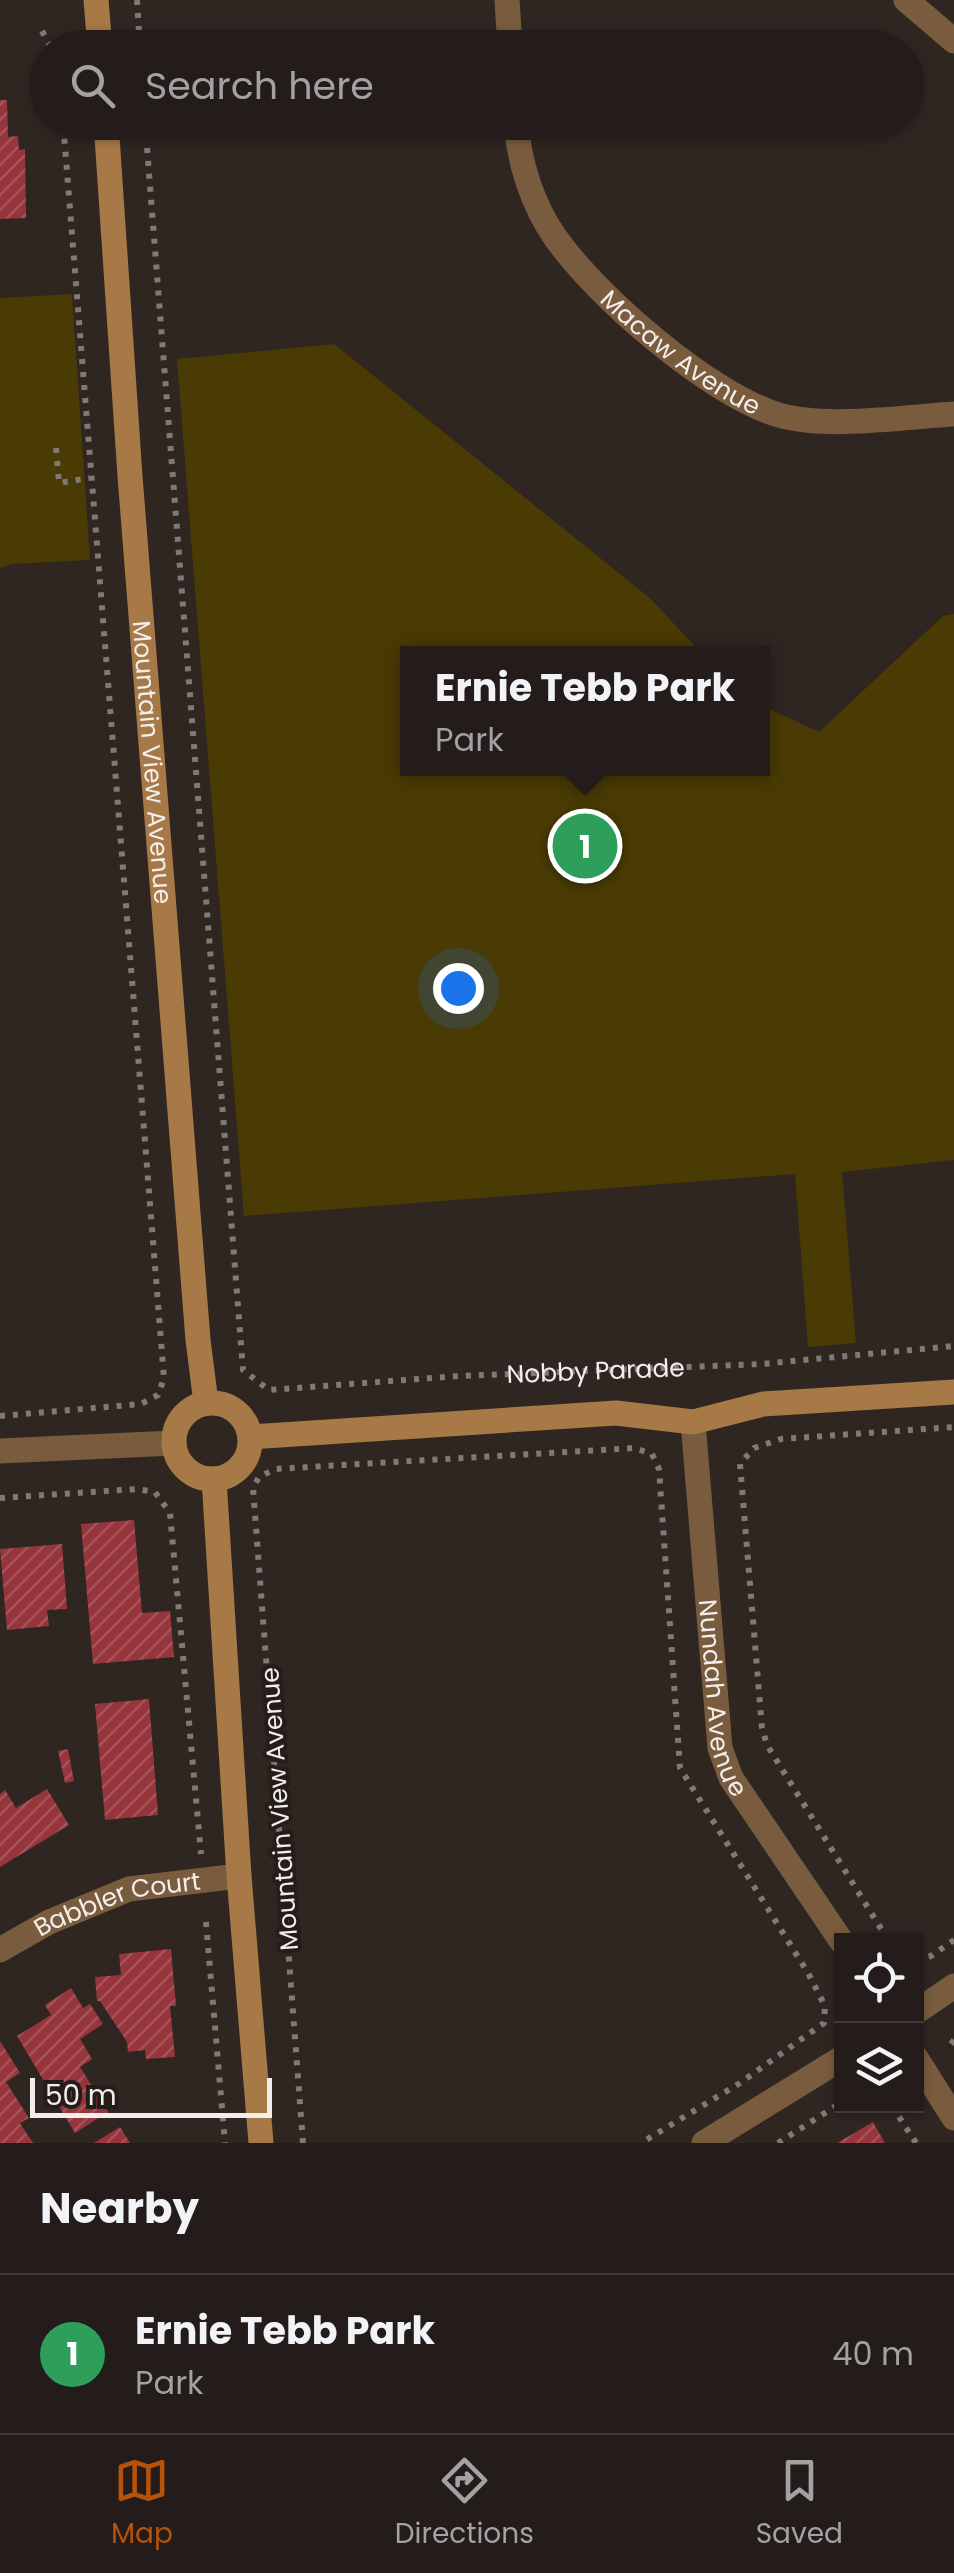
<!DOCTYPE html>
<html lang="en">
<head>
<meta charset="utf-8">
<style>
  body { margin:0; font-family:Poppins,sans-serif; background:#2f2927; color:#f1f3f6 }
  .controls { position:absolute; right:30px; bottom:30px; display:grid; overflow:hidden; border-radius:0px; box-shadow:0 2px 8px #0004 }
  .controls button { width:90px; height:90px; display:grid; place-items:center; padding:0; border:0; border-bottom:2px solid #403a39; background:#231c1a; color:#f1f3f6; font:50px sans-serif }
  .scale { position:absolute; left:30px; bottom:25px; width:242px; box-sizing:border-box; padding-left:10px; border:5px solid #f3edeb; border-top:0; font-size:28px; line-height:35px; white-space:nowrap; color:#f3edeb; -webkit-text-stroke:8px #251d19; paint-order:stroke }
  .you { position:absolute; left:458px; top:988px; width:35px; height:35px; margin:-25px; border:8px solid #fff; border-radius:50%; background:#1a73e8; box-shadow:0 0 0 15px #1a73e833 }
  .badge { display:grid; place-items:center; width:65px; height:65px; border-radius:50%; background:#b45309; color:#fff; font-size:32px; font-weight:700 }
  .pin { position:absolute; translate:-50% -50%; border:5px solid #fff; box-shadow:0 2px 10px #0006 }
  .popup { position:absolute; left:400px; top:646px; width:370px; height:130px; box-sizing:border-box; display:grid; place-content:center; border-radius:0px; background:#231c1a; filter:drop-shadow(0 2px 8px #0005); font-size:32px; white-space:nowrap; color:#a3a1a2 }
  .popup b { font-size:38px; color:#f1f3f6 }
  .popup::after { content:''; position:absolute; left:50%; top:100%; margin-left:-20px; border:20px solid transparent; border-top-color:#231c1a }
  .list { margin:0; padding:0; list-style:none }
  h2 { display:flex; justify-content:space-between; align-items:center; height:130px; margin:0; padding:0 40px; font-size:42px }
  h2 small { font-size:32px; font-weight:400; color:#a3a1a2 }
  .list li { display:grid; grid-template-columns:65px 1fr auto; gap:30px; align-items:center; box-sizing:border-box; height:160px; padding:0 40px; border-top:2px solid #403a39 }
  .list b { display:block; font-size:38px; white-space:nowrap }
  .list p { margin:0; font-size:32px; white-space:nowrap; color:#a3a1a2 }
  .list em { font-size:32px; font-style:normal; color:#a3a1a2 }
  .icon { flex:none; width:55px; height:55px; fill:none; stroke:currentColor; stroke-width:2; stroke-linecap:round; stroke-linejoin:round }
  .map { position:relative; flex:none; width:954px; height:2143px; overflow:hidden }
  .search { position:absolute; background:#231c1a; box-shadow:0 2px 8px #0004; left:30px; right:30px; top:30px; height:110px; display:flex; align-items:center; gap:25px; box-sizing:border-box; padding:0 35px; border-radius:55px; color:#a3a1a2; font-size:38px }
  .sheet { height:290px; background:#231c1a }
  nav { display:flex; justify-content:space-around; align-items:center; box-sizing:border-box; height:140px; border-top:2px solid #403a39; background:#231c1a; font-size:28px; color:#a3a1a2 }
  nav a { display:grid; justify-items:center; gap:5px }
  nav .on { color:#b45309 }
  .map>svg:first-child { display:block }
</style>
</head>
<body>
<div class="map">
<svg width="954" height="2143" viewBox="0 0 954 2143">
  <defs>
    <pattern id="building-hatch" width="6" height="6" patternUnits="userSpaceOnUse" patternTransform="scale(2.5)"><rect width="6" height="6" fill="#96353c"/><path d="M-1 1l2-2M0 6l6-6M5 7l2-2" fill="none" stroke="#a55358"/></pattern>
  </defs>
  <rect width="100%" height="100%" fill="#2f2622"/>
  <path fill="#4a3b04" d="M72,294L90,560L11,564L0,568V298Z
    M334,344L651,599L701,653L408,654V768H762L763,706L819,732L943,616L954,614V1160L842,1172L856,1343L808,1347L795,1174L244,1216L177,359Z"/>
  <path fill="url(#building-hatch)" d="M0,100H7L8,137L18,136L19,150L25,149L26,218L0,219Z
    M134,1520L142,1613L170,1611L174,1657L93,1664L81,1524Z
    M62,1544L67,1609L47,1610L49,1626L7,1630L0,1549Z
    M149,1699L158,1815L105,1820L95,1704Z
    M68,1749L74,1781L65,1783L58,1751Z
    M47,1789L69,1825L0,1867V1794L5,1790L16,1808Z
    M171,1949L176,2006H170L175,2057L146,2059L145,2050L128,2052L127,2042L100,2001H97L95,1977L121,1975L119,1954Z
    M71,1988L83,2008L90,2004L103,2024L80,2039L92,2059L80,2067L108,2112L75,2133L17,2036L51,2015L45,2005Z
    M0,2041L20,2073L6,2082L29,2118L20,2123L33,2143H0Z
    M873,2122L885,2143H837Z
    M120,2127L130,2143H94Z"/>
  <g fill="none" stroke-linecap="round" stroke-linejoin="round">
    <g stroke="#817976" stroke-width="6" stroke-dasharray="5 8" stroke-linecap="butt">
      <path d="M137,0L140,48"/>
      <path d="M42,31L51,48"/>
      <path id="s1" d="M145,122L243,1370L269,1390L459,1376L761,1364L954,1346"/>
      <path d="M56,448L59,483L89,478"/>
      <path d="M0,1416L141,1404L158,1395L164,1378L63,122"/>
      <path d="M0,1498L137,1489L155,1492L170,1513L201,1854"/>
      <path d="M206,1922L225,2143"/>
      <path d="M888,1940L767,1745L762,1728L740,1464L754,1448L781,1439L954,1427"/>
      <path d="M916,1960L931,1956L954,1940"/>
      <path d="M954,2040L951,2044L954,2048"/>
      <path d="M892,2106L916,2143"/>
      <path d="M303,2143L253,1488L259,1477L275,1469L634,1448L652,1454L659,1469L680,1768L808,1973L825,2006L824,2023L740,2083L641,2143"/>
      <path d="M778,2143L842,2102"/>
    </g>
    <g stroke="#795c3d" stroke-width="25">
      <path d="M507,0L510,48"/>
      <path d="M906,0L954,41"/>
      <path id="s2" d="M516,122C519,162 532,204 555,237C596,296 710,395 779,415C826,429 904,417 954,414"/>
      <path id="s3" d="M693,1422L720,1748L731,1778L842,1942"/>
      <path d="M0,1451L174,1443"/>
      <path id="s4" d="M0,1950L49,1922L129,1889L239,1876"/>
      <path d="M916,2012L954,1986"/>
      <path d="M916,2058L954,2118"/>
      <path d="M704,2143L842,2058"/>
    </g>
    <g stroke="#a67946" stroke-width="25">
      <path d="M96,0L100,48"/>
      <path id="s5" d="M106,122L130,476L198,1340L206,1403"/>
      <circle cx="212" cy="1441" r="38"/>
      <path d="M250,1437L616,1413L693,1422L763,1404L954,1392"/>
      <path d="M214,1479L239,1876L261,2143"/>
    </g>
  </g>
  <g text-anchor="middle" stroke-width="8" stroke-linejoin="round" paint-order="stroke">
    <g font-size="25" fill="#f3edeb" stroke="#251d19">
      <text dy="9" stroke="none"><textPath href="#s2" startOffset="295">Macaw Avenue</textPath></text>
      <text dy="9" stroke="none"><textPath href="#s5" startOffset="642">Mountain View Avenue</textPath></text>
      <text dy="9" stroke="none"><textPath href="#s1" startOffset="1612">Nobby Parade</textPath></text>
      <text dy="9" stroke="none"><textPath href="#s3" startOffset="278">Nundah Avenue</textPath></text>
      <text transform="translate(279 1809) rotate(-94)" y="9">Mountain View Avenue</text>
      <text dy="9" stroke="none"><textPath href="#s4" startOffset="128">Babbler Court</textPath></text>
    </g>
  </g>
</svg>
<div class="controls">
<button><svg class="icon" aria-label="locate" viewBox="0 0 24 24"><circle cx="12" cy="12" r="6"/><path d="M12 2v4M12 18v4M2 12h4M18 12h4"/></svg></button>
<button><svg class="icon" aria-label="layers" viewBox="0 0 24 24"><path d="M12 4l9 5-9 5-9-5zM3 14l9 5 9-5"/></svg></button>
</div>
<div class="scale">50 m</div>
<div class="you"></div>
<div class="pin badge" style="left:585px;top:846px;background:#2e9e5b">1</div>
<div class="popup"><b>Ernie Tebb Park</b>Park</div>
<div class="search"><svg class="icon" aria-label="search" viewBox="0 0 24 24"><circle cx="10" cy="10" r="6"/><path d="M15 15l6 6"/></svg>Search here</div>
</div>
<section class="sheet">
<h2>Nearby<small></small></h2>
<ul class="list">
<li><span class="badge" style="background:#2e9e5b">1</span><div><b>Ernie Tebb Park</b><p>Park</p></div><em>40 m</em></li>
</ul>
</section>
<nav>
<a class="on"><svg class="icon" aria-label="map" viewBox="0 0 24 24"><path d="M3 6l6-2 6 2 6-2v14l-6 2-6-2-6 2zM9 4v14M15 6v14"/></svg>Map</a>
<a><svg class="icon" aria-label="directions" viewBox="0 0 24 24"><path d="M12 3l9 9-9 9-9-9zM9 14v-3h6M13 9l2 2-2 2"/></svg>Directions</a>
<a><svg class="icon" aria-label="saved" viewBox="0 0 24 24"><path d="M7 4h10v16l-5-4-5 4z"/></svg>Saved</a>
</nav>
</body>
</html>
